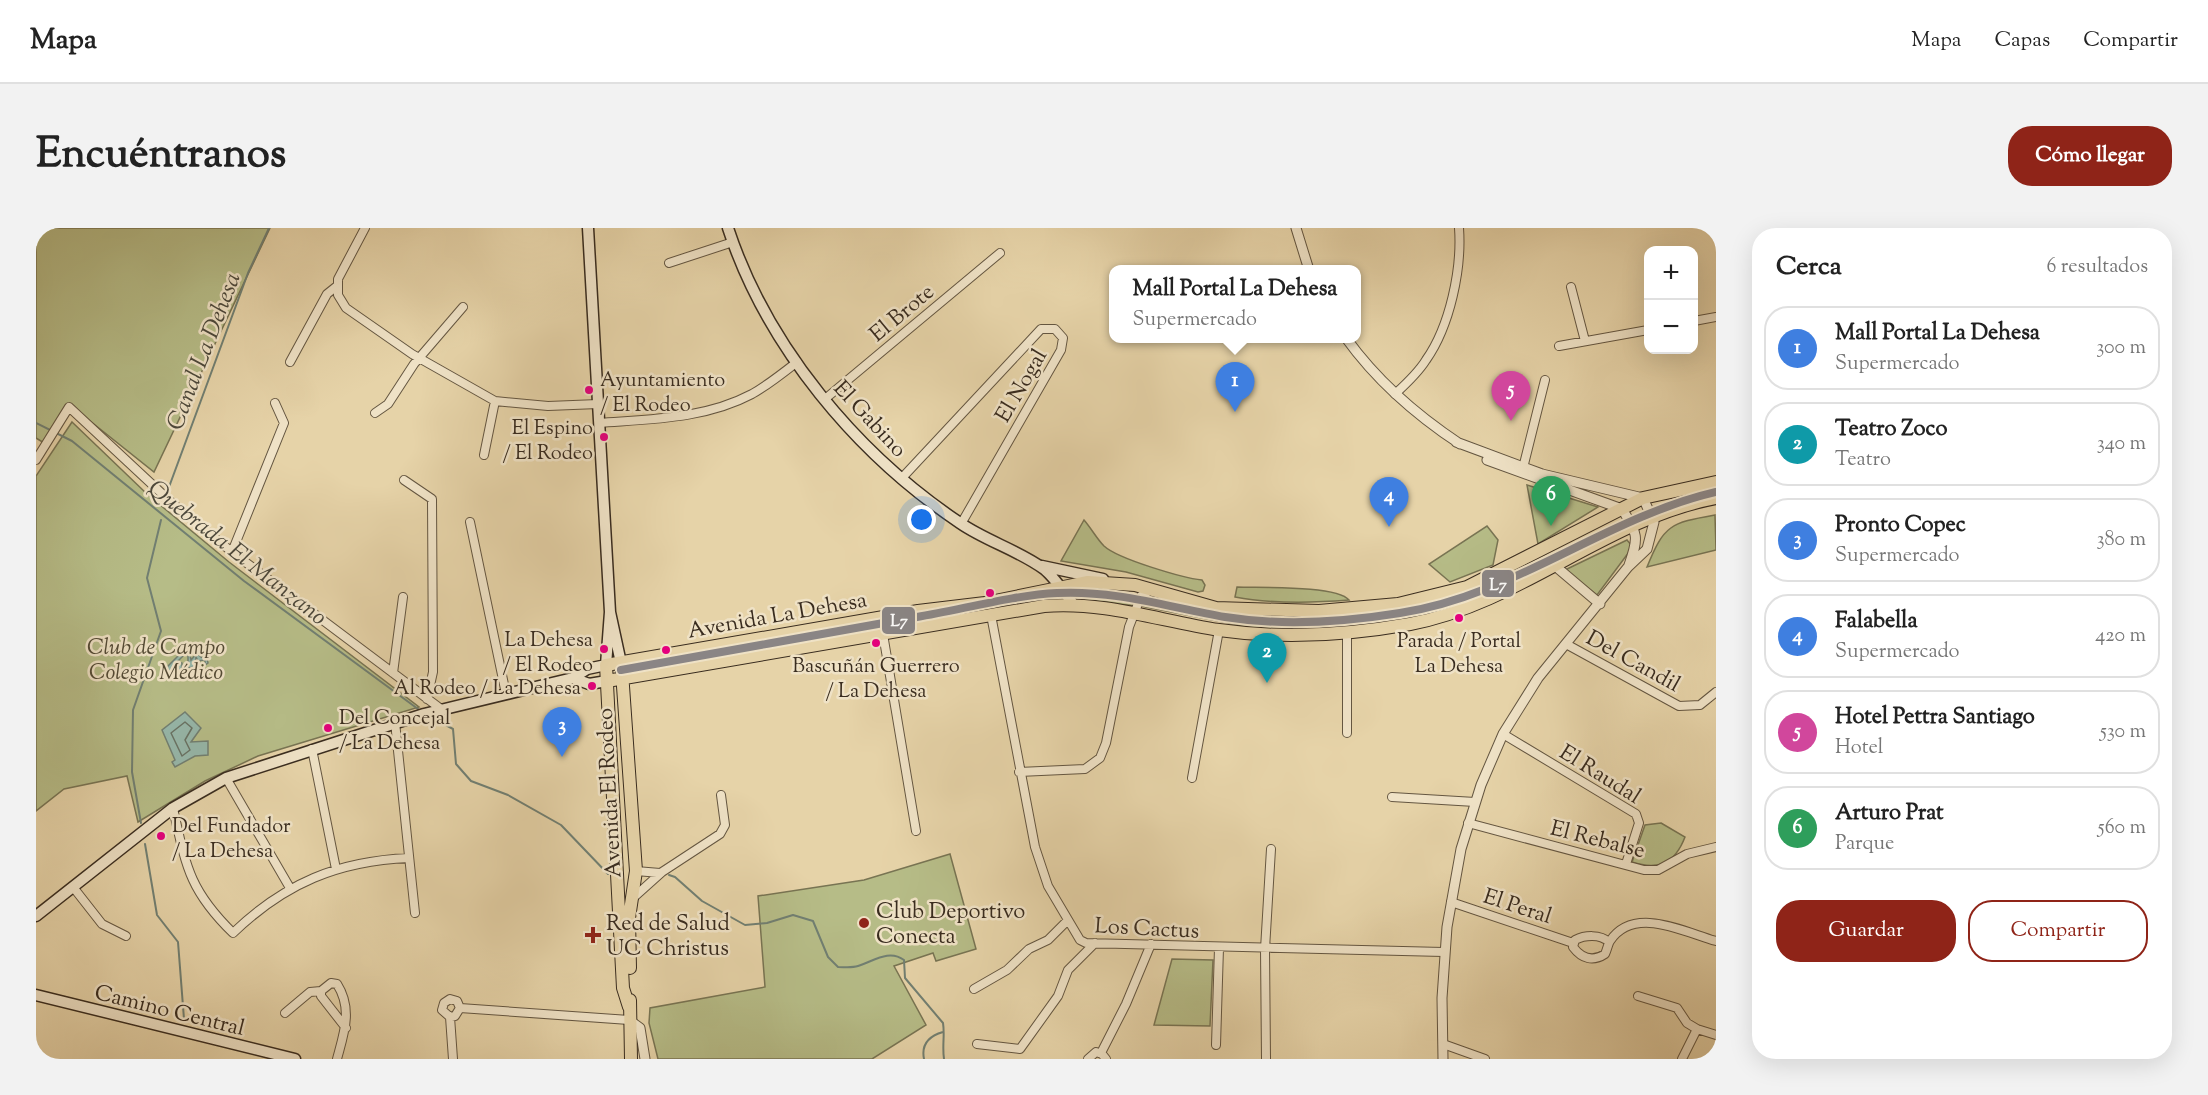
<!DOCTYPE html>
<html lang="es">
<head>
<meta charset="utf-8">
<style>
  body { margin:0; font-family:"Sorts Mill Goudy",serif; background:#f2f2f2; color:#222 }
  .controls { position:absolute; right:18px; top:18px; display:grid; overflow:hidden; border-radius:12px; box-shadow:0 6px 24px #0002 }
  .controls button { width:54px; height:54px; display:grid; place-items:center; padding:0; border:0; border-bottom:2px solid #e0e0e0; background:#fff; color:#222; font:30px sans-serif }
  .you { position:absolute; left:886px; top:292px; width:21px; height:21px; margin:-15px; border:4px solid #fff; border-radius:50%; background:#1a73e8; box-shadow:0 0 0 9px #1a73e833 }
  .badge { display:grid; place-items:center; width:39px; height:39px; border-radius:50%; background:#8f2418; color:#fff; font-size:20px; font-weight:700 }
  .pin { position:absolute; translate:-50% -50px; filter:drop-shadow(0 2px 3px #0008) }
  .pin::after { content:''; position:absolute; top:32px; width:21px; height:18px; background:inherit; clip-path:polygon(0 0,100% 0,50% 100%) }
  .popup { position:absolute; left:1073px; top:37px; width:252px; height:78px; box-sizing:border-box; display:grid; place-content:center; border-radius:12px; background:#fff; filter:drop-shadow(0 2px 4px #0005); font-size:20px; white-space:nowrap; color:#767676 }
  .popup b { font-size:22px; color:#222 }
  .popup::after { content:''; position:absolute; left:50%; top:100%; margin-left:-12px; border:12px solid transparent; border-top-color:#fff }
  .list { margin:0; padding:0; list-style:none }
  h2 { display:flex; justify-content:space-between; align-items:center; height:78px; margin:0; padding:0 24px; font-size:26px }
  h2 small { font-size:20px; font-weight:400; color:#767676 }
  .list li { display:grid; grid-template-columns:39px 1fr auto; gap:18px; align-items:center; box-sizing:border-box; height:84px; margin:0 12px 12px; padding:0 12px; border:2px solid #e0e0e0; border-radius:24px }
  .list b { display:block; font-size:22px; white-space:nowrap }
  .list p { margin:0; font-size:20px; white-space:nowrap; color:#767676 }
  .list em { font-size:20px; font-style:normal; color:#767676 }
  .actions { display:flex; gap:12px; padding:18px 24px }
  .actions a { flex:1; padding:14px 0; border:2px solid #8f2418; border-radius:24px; text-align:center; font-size:21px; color:#8f2418 }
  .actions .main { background:#8f2418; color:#fff }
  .map { position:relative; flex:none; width:1680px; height:831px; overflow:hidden; border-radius:24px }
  header { display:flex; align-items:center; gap:36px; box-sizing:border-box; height:84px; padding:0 30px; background:#fff; border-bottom:2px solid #e0e0e0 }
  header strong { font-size:28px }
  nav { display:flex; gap:33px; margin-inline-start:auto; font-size:21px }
  .intro { display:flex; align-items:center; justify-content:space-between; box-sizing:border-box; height:144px; padding:0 36px }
  h1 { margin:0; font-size:42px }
  .button { padding:15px 27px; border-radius:24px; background:#8f2418; color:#fff; font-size:21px; font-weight:700 }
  main { display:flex; gap:36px; padding:0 36px }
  aside { flex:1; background:#fff; border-radius:24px; box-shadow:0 6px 24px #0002 }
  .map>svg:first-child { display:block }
</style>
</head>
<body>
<header>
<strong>Mapa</strong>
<nav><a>Mapa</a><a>Capas</a><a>Compartir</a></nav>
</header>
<div class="intro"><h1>Encuéntranos</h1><a class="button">Cómo llegar</a></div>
<main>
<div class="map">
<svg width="1680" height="831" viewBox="0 0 1680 831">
  <rect width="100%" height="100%" fill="#e6d3a8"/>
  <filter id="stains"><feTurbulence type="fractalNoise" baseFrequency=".00333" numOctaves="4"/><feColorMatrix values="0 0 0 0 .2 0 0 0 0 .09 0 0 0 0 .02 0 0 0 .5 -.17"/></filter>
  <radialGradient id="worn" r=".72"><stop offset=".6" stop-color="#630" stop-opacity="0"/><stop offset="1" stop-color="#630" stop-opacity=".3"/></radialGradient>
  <path fill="#b6bc87" stroke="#787453" stroke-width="1.5" d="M0,0H234L118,244L34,177L8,215L0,210Z
    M36,194L111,266L193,334L383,479L222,528L169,553L102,594L91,548L28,561L0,583V248Z
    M1491,257L1562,279L1502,316Z
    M1679,287L1680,322L1611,339C1628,297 1634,295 1679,287Z
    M1048,292C1055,300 1061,311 1068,318C1082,331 1147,350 1166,352L1169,357L1167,363L1162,364L1090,344L1025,333Z
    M1451,298L1462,312L1457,337L1414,354L1393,336Z
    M1591,312L1596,318L1593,324L1561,367L1529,342Z
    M1056,358L1182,389L1236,391L1238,396L1279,395L1381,381L1377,385L1297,393L1262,401L1218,400L1104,378L1039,373L1029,363Z
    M1201,359C1223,360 1301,357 1313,372C1275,375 1236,376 1199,369Z
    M1625,595L1649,609C1639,635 1623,643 1596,634L1609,597Z
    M914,626L940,721L900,733L897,725L858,738L890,797L836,831H622L613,795L614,780L729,759L722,668L828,652Z
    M1136,731L1177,732L1174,798L1118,797Z"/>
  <path fill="#96b7aa" stroke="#717f72" stroke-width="1.5" d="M149,421L153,422L155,432L161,425L165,429L171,431L172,435L169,437V432L162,433L160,429L159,439L152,440V427L149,426L141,434L146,435V442L138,451L128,442Z
    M149,484L165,500L155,514L172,513V527L159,528L139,539L136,534L139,532L126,502Z"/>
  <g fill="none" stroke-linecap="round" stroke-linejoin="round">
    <path stroke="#687264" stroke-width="1.5" d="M149,494L156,500L149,512L154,522L146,528L135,505Z"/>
    <path stroke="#717f72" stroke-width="2" d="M0,195L36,213L208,353L382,481
      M133,259L212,45L233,0
      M397,490L417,501L420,536L435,553L472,567L525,597L572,646
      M105,595L96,544L97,482L125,403L111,350L125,292
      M109,616L121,687L142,714L148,791
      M633,647L639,649L666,673L709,697L731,695L757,687L777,693L792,729L802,739C809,739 816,740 822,738C838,733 853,721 868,732L869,750L907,795C909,807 906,818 908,831
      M888,831C885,816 893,808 907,804"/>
    <g stroke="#645641" stroke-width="10">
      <path id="minor" d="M329,0L302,51V67L310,80L376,126L459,173L512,178L562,176
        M633,35L697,14
        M1535,59L1549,113
        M1658,93L1680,89
        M1523,118L1612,102
        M254,134L291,66L301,58
        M1359,166C1370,156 1382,145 1390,132C1414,98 1426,41 1423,0
        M789,171L964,25
        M339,185L352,176L378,136L427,79
        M563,195C615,191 669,191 716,166C732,157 747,145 761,134
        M448,227L459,173
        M0,232L33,179L136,275L196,324L405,481
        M1487,240L1509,152
        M865,251L1005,101H1019L1027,110L1025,122L925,296
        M368,252L396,271L397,444L391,471
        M434,294L470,466
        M196,324L248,195L239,175
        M955,387L999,619L1012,658L1044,712L1050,715C1169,718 1289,722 1409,724
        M1311,403V505
        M847,406L880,603
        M1530,416L1643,478L1664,477L1680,464
        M357,445L367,369
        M359,494L379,685
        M1467,506L1600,586L1603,595L1590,636
        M276,521L300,641
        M983,544L1049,541L1064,530L1070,515L1093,399L1105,368L1115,362
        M190,550L254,660
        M1156,550L1183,402
        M1356,569L1439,574
        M137,580C150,638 153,662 197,705C249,655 302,633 373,630
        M1432,595L1608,642H1622L1651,626L1680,619
        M600,643L624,645
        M37,659L66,696L90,708
        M597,670L626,644L684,606L689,597L685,567
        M1415,674L1537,715
        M1573,714C1564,706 1549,707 1539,712L1537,719C1546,731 1557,734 1569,726C1571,722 1572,716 1574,713C1598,677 1648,704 1680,713
        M938,761L971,742L993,721L1012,712L1031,693
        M1602,768L1641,780L1651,795L1661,801L1680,807
        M424,780L593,792
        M249,785L274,764L285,763
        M414,789L419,788L424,780L421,773L414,771L408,775L406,782L414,789L417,831
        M941,816L984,821L1022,768L1032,742L1059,715
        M1407,816L1449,831
        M1180,817L1183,720
        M1065,825L1090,776L1115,716
        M301,831C308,805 317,781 301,756L295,755L285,763V768L310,800
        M1052,831L1060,824L1066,826L1070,831
        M1230,831L1229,721L1235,621
        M1646,831L1661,801"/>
    </g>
    <g stroke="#645641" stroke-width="11">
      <path id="tertiary" d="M1260,0L1273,42
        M1310,110C1341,153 1380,187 1424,216
        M1451,232L1586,281C1602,306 1603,309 1593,337
        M1518,337L1564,376
        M593,792L604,800L609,831
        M1407,831L1406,770L1411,699L1425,621L1445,557L1467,506L1502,450L1592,339L1611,321L1618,294L1607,270L1506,246L1420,214"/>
    </g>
    <g stroke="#392c1f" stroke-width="13">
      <path id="secondary" d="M552,0L574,384L585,435
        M692,0C731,119 821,226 924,295C950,313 982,322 1008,341C1019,350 1028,364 1037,376
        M1006,338L1067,351
        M537,450L553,456L571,453
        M0,688L137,580L190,550L388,486L537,450L551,441L570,437L574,384
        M0,767L259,831"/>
    </g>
    <g stroke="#392c1f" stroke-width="14">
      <path id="primary" d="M586,444L600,643L593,690L594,740
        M571,453L1008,378C1069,373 1124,393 1183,402C1246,411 1312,407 1374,396C1485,375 1569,291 1680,270
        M594,772L595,831
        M593,779L587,760L570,437L882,383L949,375L1052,354L1099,357L1180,380L1283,383L1362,376L1431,359L1607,270L1680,254"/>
    </g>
    <use href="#minor" stroke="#efe2c6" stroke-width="8"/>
    <use href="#tertiary" stroke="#efe2c6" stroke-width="9"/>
    <use href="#secondary" stroke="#efe2c6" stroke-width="10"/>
    <use href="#primary" stroke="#e6d3a8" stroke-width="12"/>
    <g stroke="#efe2c6" stroke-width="12">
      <path id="metro-1" d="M585,442C684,424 782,407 881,389C924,382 978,367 1021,365C1079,362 1132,379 1189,389C1245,398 1308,394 1364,385C1478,368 1568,290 1680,264"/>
    </g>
    <use href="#metro-1" stroke="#8a8585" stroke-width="8"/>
  </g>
  <g fill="#e5007d" stroke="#efe2c6" stroke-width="2">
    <circle cx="553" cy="162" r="5"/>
    <circle cx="568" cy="209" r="5"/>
    <circle cx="954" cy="365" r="5"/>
    <circle cx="1423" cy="390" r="5"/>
    <circle cx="840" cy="415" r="5"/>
    <circle cx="568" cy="421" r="5"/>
    <circle cx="630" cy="422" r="5"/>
    <circle cx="556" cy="458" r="5"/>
    <circle cx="292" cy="500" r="5"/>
    <circle cx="125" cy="608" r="5"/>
  </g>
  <g fill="#8f2418" stroke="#efe2c6" stroke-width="2">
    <circle cx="828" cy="695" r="6"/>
    <path d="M554 698h6v6h6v6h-6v6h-6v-6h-6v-6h6z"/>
  </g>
  <g text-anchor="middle" stroke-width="5" stroke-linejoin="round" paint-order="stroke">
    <g font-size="20" fill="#392c1f" stroke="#efe2c6" text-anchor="start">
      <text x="564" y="158">Ayuntamiento<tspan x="564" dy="25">/ El Rodeo</tspan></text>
      <text x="557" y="206" text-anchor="end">El Espino<tspan x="557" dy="25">/ El Rodeo</tspan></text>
      <text x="557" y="418" text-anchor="end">La Dehesa<tspan x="557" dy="25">/ El Rodeo</tspan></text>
      <text x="1423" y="419" text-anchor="middle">Parada / Portal<tspan x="1423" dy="25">La Dehesa</tspan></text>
      <text x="840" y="444" text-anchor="middle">Bascuñán Guerrero<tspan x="840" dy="25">/ La Dehesa</tspan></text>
      <text x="545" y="466" text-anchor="end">Al Rodeo / La Dehesa</text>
      <text x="303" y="496">Del Concejal<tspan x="303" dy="25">/ La Dehesa</tspan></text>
      <text x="136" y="604">Del Fundador<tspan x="136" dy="25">/ La Dehesa</tspan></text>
    </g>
    <g font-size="22" fill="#392c1f" stroke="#efe2c6">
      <text transform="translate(865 84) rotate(-40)" y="8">El Brote</text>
      <text transform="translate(984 157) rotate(-60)" y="8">El Nogal</text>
      <text transform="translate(835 190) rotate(47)" y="8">El Gabino</text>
      <text transform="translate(741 386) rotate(-10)" y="8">Avenida La Dehesa</text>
      <text transform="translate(1598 432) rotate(29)" y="8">Del Candil</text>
      <text transform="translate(1565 545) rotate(32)" y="8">El Raudal</text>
      <text transform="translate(572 565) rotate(-93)" y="8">Avenida El Rodeo</text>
      <text transform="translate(1562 610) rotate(14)" y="8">El Rebalse</text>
      <text transform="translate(1482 677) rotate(18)" y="8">El Peral</text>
      <text transform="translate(1111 699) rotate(3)" y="8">Los Cactus</text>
      <text transform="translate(134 781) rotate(14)" y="8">Camino Central</text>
    </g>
    <g font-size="22" font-style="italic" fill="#524934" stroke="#efe2c6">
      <text x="120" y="426">Club de Campo<tspan x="120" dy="25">Colegio Médico</tspan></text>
    </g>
    <g font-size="22" fill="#392c1f" stroke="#efe2c6" text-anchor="start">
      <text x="840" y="690">Club Deportivo<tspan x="840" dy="25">Conecta</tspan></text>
      <text x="570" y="702">Red de Salud<tspan x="570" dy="25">UC Christus</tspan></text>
    </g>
    <g font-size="24" font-style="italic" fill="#4c483b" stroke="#efe2c6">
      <text transform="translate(167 123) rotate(-69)" y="8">Canal La Dehesa</text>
      <text transform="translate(202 324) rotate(38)" y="8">Quebrada El Manzano</text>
    </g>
  </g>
  <g stroke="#efe2c6" stroke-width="2">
    <rect x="1445" y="341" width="34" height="29" rx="6" fill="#8a8585"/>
    <rect x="845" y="378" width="35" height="29" rx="6" fill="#8a8585"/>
  </g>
  <g font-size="16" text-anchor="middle" font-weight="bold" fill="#fff">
    <text x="1462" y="362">L7</text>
    <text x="863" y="398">L7</text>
  </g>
  <rect width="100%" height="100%" filter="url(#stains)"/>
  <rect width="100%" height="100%" fill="url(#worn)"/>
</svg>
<div class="controls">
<button>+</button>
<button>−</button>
</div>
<div class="you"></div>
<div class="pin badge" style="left:1199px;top:184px;background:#3f7fe0">1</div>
<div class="popup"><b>Mall Portal La Dehesa</b>Supermercado</div>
<div class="pin badge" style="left:1231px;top:455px;background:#0f9aa8">2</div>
<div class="pin badge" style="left:526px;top:529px;background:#3f7fe0">3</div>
<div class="pin badge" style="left:1353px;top:299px;background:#3f7fe0">4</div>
<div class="pin badge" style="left:1475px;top:193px;background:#d1479c">5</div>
<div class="pin badge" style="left:1515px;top:298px;background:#2e9e5b">6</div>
</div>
<aside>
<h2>Cerca<small>6 resultados</small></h2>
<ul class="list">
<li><span class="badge" style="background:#3f7fe0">1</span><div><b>Mall Portal La Dehesa</b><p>Supermercado</p></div><em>300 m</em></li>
<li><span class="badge" style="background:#0f9aa8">2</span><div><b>Teatro Zoco</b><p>Teatro</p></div><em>340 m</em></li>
<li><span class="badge" style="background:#3f7fe0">3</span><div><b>Pronto Copec</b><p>Supermercado</p></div><em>380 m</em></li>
<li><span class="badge" style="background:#3f7fe0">4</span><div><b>Falabella</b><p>Supermercado</p></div><em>420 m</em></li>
<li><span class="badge" style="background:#d1479c">5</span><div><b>Hotel Pettra Santiago</b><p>Hotel</p></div><em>530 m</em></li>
<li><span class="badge" style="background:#2e9e5b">6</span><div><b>Arturo Prat</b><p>Parque</p></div><em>560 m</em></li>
</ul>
<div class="actions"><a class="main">Guardar</a><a>Compartir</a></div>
</aside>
</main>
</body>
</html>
